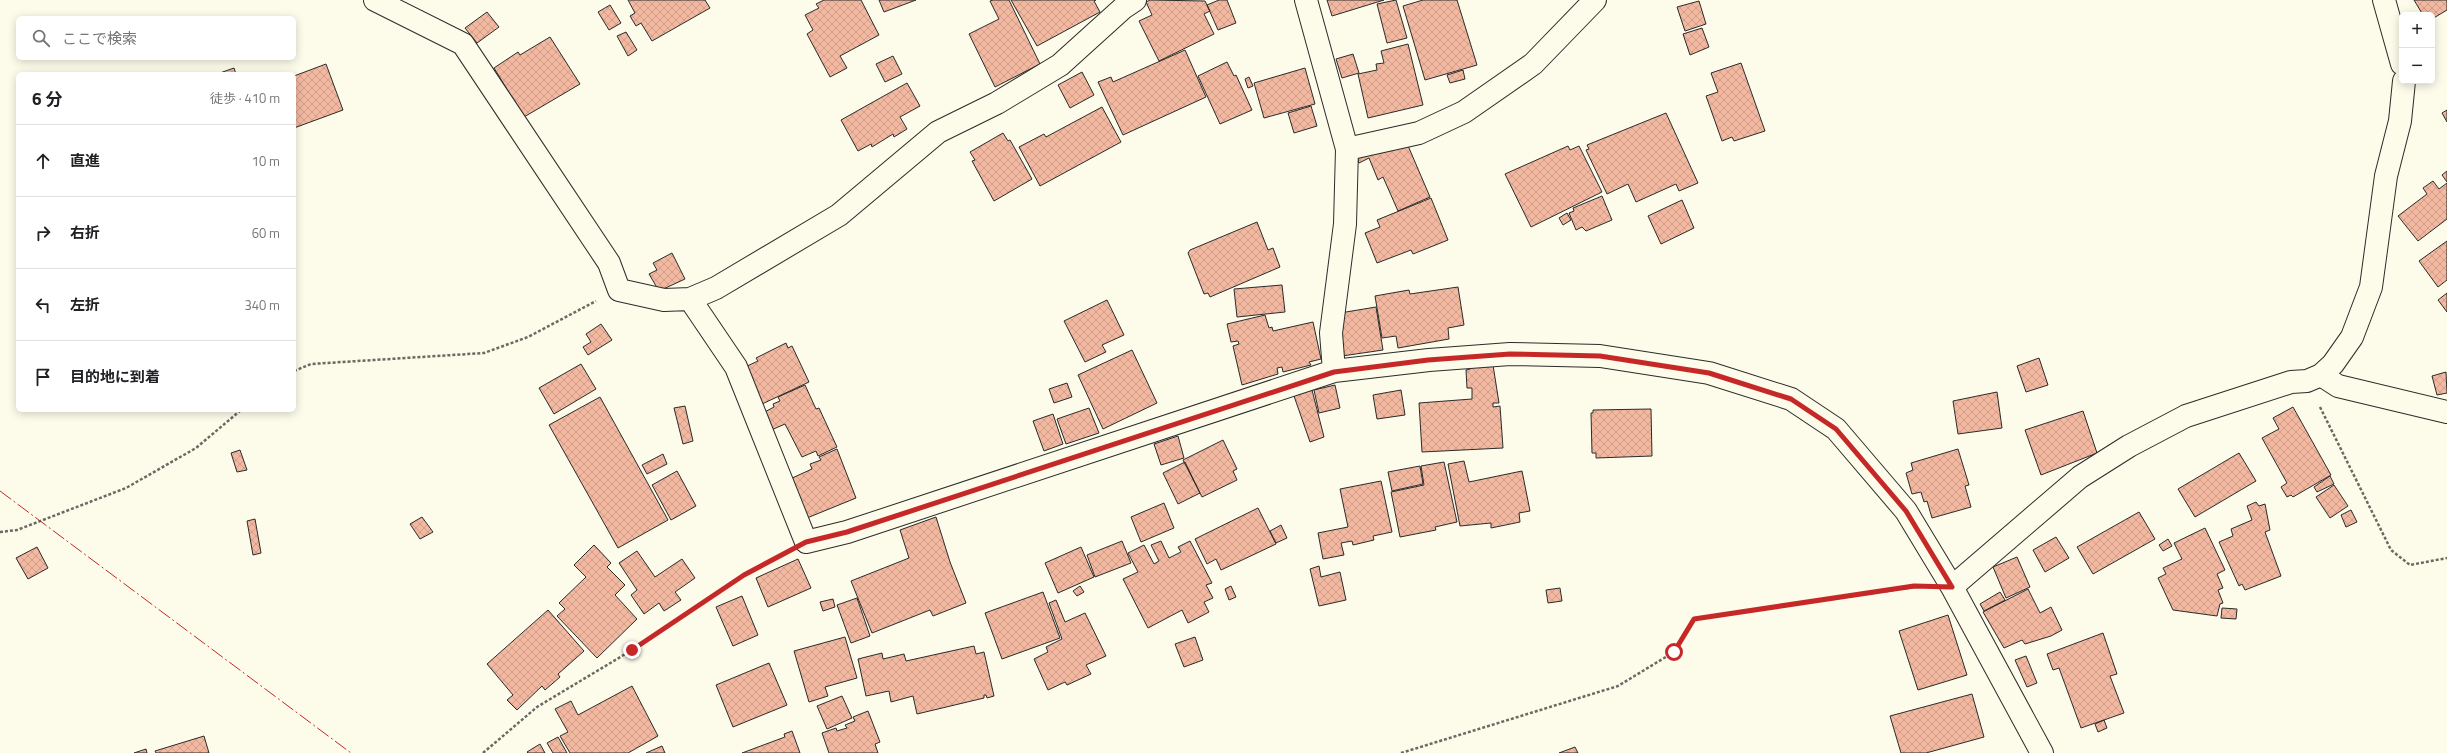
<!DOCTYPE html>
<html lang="ja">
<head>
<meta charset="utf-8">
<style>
  body { margin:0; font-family:"Titillium Web","Noto Sans JP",sans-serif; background:#f6f6f6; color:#202124 }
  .controls { position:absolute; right:12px; top:12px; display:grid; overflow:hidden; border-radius:6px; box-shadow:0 2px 10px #0003 }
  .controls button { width:36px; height:36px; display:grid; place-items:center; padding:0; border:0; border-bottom:1px solid #e0e0e0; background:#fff; color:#202124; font:20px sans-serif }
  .stop { position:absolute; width:12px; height:12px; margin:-9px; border:3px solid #c62828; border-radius:50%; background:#fff }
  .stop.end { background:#c62828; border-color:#fff; box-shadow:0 1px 4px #0008 }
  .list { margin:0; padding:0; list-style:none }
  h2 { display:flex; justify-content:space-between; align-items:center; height:52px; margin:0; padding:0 16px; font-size:17px }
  h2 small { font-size:13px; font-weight:400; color:#757577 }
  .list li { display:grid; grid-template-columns:26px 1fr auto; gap:12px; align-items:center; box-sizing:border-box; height:72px; padding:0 16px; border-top:1px solid #e0e0e0 }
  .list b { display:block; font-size:15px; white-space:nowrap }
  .list em { font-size:13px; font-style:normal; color:#757577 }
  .icon { flex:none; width:22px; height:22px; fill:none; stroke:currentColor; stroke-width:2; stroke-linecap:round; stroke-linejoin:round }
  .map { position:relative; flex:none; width:2447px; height:753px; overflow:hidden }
  .search { position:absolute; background:#fff; box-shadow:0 2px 10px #0003; left:16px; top:16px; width:280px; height:44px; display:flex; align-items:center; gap:10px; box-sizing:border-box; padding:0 14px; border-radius:6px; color:#757577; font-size:15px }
  .panel { position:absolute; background:#fff; box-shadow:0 2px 10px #0003; left:16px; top:72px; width:280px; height:340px; border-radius:6px }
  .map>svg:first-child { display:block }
</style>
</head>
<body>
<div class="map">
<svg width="2447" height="753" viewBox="0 0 2447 753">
  <defs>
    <pattern id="building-cross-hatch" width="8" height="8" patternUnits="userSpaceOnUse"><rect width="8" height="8" fill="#f2b8a0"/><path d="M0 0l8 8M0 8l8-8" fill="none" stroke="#d09e8a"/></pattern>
  </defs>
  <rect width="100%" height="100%" fill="#fdfbea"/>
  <path fill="url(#building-cross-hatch)" stroke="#2b2b2b" d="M628,0H705L710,8L652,41L641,23L636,26L630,16L635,13Z
    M824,0H861L879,35L840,56L847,68L830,77L807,34L813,30L805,15L819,8L816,4Z
    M879,0H916L884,12Z
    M993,0H1009L1040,64L995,87L969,34L999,19L990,1Z
    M1011,0H1096L1094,1L1100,12L1037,46Z
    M1150,0L1205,1L1210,11L1204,14L1214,34L1159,61L1139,21L1152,15L1146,2Z
    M1219,0H1227L1236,23L1218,30L1207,5Z
    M1327,0H1384L1332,16Z
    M1396,0L1407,38L1387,43L1377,4Z
    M1423,0H1457L1477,65L1425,80L1403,6Z
    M2414,0H2447V10L2432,19V15H2423Z
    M1699,1L1706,24L1685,31L1677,7Z
    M610,5L621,23L609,30L598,12Z
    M487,12L499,27L477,43L465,28Z
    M1702,28L1709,47L1690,55L1683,34Z
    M626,32L637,50L628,56L617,36Z
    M550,37L580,84L524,117L494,68L518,52L520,55Z
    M1408,44L1423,105L1368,118L1358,74L1377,70L1376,64L1384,63L1381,51Z
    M1185,50L1206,97L1123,135L1098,82L1111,77L1113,82Z
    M1353,54L1359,73L1342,78L1336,59Z
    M893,56L902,74L885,82L876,64Z
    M1227,62L1234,76L1236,75L1252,110L1220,124L1198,76Z
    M1741,63L1765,131L1734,141L1732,137L1722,141L1706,96L1718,92L1711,73Z
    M326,64L343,110L294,128V76Z
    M234,68L236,74H217Z
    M1305,68L1315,104L1264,118L1254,83Z
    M1463,70L1465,79L1450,83L1447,75Z
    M1082,72L1094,95L1070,108L1058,85Z
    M1249,77L1253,86L1248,88L1245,79Z
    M907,83L920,106L900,117L907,129L894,137L893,134L872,147L871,144L858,151L841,120Z
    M1311,106L1317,126L1294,133L1288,113Z
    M1102,107L1121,142L1040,186L1019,147L1044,134L1046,137Z
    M2447,110V122L2442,113Z
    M1666,113L1698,183L1679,191L1676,184L1636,202L1628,184L1607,194L1586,150L1589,149L1587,145Z
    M1003,133L1008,141L1010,140L1032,179L994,201L972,161L975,160L970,152Z
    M1406,141L1430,197L1398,211L1383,177L1378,180L1369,158L1359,163L1356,154Z
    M1568,146L1570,150L1579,146L1602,192L1531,227L1505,174Z
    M2447,171V182L2442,175Z
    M2433,181L2439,189L2447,183V219L2418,241L2398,216L2427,194L2423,188Z
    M1602,196L1612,220L1586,231L1582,227L1576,230L1569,213L1574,211L1573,208Z
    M1431,198L1448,240L1413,254L1411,250L1377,263L1365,233L1380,227L1377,220Z
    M1682,200L1694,228L1661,244L1648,216Z
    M1567,213L1571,220L1563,225L1559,218Z
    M1257,222L1268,250L1273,248L1280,267L1210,297L1208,293L1204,294L1188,253L1190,250Z
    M2447,241V280L2438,287L2419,261Z
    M672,253L685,279L659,291L649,274L657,270L653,263Z
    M1282,285L1285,312L1237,317L1234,289Z
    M1458,287L1464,325L1448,328L1449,339L1398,348L1396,336L1382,338L1375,296L1409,290L1410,294Z
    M2447,293V312L2438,300Z
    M1107,300L1124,335L1102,345L1106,352L1085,362L1064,321Z
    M1376,307L1383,350L1342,356L1337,324L1340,313Z
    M1265,315L1269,328L1272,327L1273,331L1313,322L1321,359L1309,362L1311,365L1283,372L1282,367L1277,368L1278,374L1242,385L1233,346L1239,344L1238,341L1231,342L1227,324Z
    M601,324L612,340L588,355L583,347L591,342L586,334Z
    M786,343L788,348L792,346L809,382L762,404L745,367L758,361L756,358Z
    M1132,350L1157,403L1103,429L1078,375Z
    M2039,358L2048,385L2026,392L2017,366Z
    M581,364L596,389L554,414L539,388Z
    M1493,365L1499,403H1493V407L1500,406L1503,448L1422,452L1419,403L1472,399V388H1467L1466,370L1470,369V366Z
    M2446,372L2447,393L2437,395L2432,376Z
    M1067,383L1072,397L1054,403L1049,389Z
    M805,385L816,409L819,408L837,447L818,456L816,451L802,457L785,424L769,431L761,414L774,407L773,404L780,401L778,397Z
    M1335,385L1340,408L1319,413L1314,390Z
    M1312,390L1324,437L1310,442L1294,396Z
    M1401,390L1405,415L1377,419L1373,395Z
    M1997,392L2002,428L1958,434L1953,401Z
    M600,397L668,520L618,548L549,425Z
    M685,406L693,441L683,444L674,408Z
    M2293,407L2331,475L2293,497L2291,495L2287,497L2281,487L2287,483L2262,438L2279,429L2273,418Z
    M1089,408L1099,433L1066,444L1057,419Z
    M1651,409L1652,456L1596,458V453H1592L1591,413H1593V410Z
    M2083,411L2097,453L2041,475L2025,430Z
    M1053,414L1063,444L1044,451L1033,421Z
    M1178,436L1184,458L1161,465L1154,444Z
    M1223,440L1237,469L1233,471L1237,480L1202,497L1183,460Z
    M837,449L856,498L807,518L790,479L812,469L810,464L821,460L819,457Z
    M1958,449L1969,485L1965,486L1971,507L1932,518L1927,501L1924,502L1921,492L1912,494L1906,473L1913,470L1911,463Z
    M240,450L247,470L237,472L231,453Z
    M2239,453L2256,481L2195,517L2178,489Z
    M663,454L667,464L647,474L642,465Z
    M1464,461L1469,482L1522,471L1530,511L1519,513L1520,522L1491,528V523L1460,526L1448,464Z
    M1185,462L1200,493L1178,504L1163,473Z
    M1444,462L1457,522L1435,527L1436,530L1400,537L1391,492L1424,485L1421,466Z
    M1420,466L1423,484L1392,491L1388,472Z
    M677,471L696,506L671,520L652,485Z
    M2330,476L2334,484L2317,492L2314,487Z
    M1381,481L1392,532L1373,536L1374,540L1353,545L1352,541L1341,543L1344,555L1323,559L1318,533L1348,527L1340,489Z
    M2334,485L2348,506L2330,518L2316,497Z
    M2256,502L2259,506L2265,504L2270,530L2265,532L2281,576L2245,590L2242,584L2239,586L2219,542L2233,536L2231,529L2252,520L2247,506Z
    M1164,503L1174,528L1141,542L1131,517Z
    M1258,508L1276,544L1221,570L1216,559L1207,564L1195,539Z
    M2351,510L2357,522L2346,527L2341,515Z
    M2139,512L2155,539L2093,574L2077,547Z
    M422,517L433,532L420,539L410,524Z
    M936,517L950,562L966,603L933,616L930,610L872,633L851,581L909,558L900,530Z
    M255,519L261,553L253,555L247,521Z
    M1281,525L1287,538L1276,543L1270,531Z
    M2205,528L2225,570L2217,574L2223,588L2218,590L2223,603L2220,604L2217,616L2173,610L2158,578L2166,574L2163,568L2182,559L2174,543Z
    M2056,537L2069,558L2045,572L2033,550Z
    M2168,539L2172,546L2163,551L2159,545Z
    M1122,541L1131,563L1095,577L1087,555Z
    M1161,541L1169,558L1181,552L1178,547L1190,541L1212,583L1206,585L1213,598L1204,602L1209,612L1188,623L1182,610L1148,628L1123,579L1138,572L1128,553L1144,545L1154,564L1159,561L1151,545Z
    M594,545L611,563L607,567L625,585L615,595L637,619L597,658L557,616L565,609L559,603L586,577L574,565Z
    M37,547L48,568L28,579L16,558Z
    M1081,547L1094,577L1058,593L1045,563Z
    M637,551L655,577L682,559L695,578L675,592L681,600L664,611L659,603L644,614L631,595L637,590L619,563Z
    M2017,557L2030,587L2006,598L1993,567Z
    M798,559L811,588L768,607L756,578Z
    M1319,566L1321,577L1340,572L1346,600L1319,606L1310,569Z
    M1080,586L1084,592L1077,596L1073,591Z
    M1231,586L1236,597L1229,600L1225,589Z
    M1560,588L1562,601L1548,603L1546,590Z
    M2028,589L2040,613L2051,607L2062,630L2051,636L2025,644L2022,640L2004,648L1983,612Z
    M1043,592L1060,638L1002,659L985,613Z
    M2000,592L2005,600L1984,611L1980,604Z
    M742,596L758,635L733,646L716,607Z
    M857,598L870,636L851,643L837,605Z
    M833,599L835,607L823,611L820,602Z
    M1056,600L1065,622L1085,613L1106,656L1086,665L1091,674L1067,685L1065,682L1048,690L1034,659L1048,652L1046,647L1062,639L1049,603Z
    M2222,608L2237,609L2236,619L2221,618Z
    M548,610L584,651L558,674L560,677L545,690L542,686L517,710L507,700L513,695L487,664Z
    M1948,615L1967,675L1918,690L1899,631Z
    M2103,633L2117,674L2110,676L2124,713L2081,728L2059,668L2053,670L2047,654Z
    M845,637L857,678L825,687L828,696L809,702L794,651Z
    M1195,637L1203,660L1184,667L1175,644Z
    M974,646L976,654L984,652L994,696L987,698L986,695H984V698L917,714L913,696L891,702L889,691L866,696L858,659L882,653L883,659L904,654L906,661Z
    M2026,656L2037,683L2027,687L2015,660Z
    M769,663L787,705L733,727L716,685Z
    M632,686L658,736L628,753H570L560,736L568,732L555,709L571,701L578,715Z
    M1972,694L1984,737L1926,753H1901L1890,716Z
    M842,696L852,718L827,729L817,706Z
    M868,711L880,742L875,744L878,753H829L822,733L836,728L837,731L847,728L845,725L855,721L853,717Z
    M2104,720L2107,728L2098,732L2095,724Z
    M792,731L800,753H742L785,737L784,734Z
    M204,736L209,753H156L155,751Z
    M558,737L567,753H553L547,743Z
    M540,744L545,753H528L527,752Z
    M662,746L665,753H646Z
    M1575,747L1578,753H1559Z
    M146,749L147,753H134Z"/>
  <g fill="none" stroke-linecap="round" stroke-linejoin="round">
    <g stroke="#2b2b2b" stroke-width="24">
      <path id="minor" d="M375,0L463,44L609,263L619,290L664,300L690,299L716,288L839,215L938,132L997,103L1060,65L1123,8L1135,0
        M1306,0L1347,149L1345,224L1331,333L1334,371
        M2384,0L2402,64
        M1347,149L1419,133L1464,112L1533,64L1595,0
        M690,299L736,367L806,542L847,532L1334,371L1429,360L1510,354L1600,356L1709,373L1791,399L1836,429L1906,511L1952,587L2042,753
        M2321,375L2338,386L2447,412
        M1952,587L2080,477L2129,446L2186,416L2291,382L2307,381L2321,375L2333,364L2352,337L2371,287L2386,176L2400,121L2404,81"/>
    </g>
    <path stroke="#6a6964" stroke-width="2.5" stroke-dasharray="3 2" stroke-linecap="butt" d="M294,371L311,364L484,353L528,337L596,301
      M2320,407L2391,550L2410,565L2447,558
      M0,532L17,530L126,488L196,448L241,410
      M483,753L537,707L632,650L743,575L784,554
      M1401,753L1618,686L1674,652L1694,619L1922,586"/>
    <use href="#minor" stroke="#fdfbea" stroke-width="22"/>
    <path stroke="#c62828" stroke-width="1" stroke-dasharray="14 3 2 3" stroke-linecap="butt" d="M0,491L351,753"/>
  </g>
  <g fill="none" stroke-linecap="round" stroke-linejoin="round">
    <path stroke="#c62828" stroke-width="5" d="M632,650L744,575L806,542L847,532L1334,372L1428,360L1510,354L1600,356L1709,373L1791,399L1836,429L1906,511L1952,587L1914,586L1694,619L1674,652"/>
  </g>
</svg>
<div class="controls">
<button>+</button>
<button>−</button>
</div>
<div class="stop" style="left:1674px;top:652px"></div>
<div class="stop end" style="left:632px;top:650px"></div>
<div class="search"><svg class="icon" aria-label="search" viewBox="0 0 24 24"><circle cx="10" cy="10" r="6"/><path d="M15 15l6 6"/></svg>ここで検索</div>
<section class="panel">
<h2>6 分<small>徒歩 · 410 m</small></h2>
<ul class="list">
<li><svg class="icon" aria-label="ahead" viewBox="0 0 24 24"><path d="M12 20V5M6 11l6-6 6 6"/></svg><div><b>直進</b></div><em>10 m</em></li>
<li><svg class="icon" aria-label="right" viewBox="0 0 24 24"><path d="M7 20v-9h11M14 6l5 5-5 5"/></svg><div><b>右折</b></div><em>60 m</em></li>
<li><svg class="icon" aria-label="left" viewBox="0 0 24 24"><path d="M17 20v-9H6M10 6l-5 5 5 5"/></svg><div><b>左折</b></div><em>340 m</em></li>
<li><svg class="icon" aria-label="arrive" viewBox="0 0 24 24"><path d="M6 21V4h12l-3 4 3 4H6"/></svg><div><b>目的地に到着</b></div></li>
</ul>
</section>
</div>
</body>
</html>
